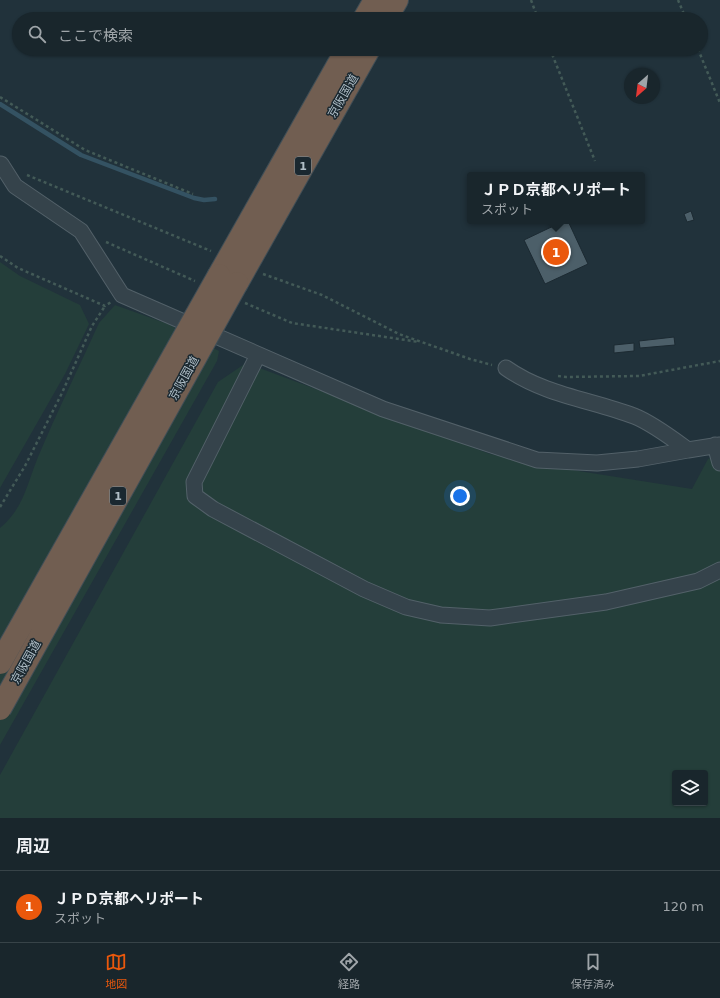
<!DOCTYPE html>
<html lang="ja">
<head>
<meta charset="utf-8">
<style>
  body { margin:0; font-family:"DejaVu Sans","Noto Sans JP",sans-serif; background:#222e34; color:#f1f3f6 }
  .controls { position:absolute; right:12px; bottom:12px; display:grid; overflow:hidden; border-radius:4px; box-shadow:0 1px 3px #0004 }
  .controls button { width:36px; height:36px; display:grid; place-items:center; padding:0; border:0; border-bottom:1px solid #374348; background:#19262c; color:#f1f3f6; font:20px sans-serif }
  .compass { position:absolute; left:624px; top:68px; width:36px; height:36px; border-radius:50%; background:#19262c; box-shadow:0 1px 3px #0004; rotate:208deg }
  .you { position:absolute; left:460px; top:496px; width:14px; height:14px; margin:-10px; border:3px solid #fff; border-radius:50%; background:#1a73e8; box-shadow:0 0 0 6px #1a73e833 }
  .badge { display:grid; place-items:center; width:26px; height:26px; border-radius:50%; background:#ea580c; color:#fff; font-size:13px; font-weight:700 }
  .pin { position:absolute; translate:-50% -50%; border:2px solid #fff; box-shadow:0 1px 4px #0006 }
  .popup { position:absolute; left:467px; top:172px; width:178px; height:52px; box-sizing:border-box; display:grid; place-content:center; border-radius:4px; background:#19262c; filter:drop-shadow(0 1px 3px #0005); font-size:13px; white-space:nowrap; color:#9fa5a9 }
  .popup b { font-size:15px; color:#f1f3f6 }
  .popup::after { content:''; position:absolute; left:50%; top:100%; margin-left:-8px; border:8px solid transparent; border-top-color:#19262c }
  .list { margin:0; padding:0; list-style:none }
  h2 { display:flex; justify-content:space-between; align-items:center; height:52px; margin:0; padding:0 16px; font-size:17px }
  h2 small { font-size:13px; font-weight:400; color:#9fa5a9 }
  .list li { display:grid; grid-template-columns:26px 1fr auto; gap:12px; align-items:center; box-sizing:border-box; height:72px; padding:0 16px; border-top:1px solid #374348 }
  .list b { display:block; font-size:15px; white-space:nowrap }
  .list p { margin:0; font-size:13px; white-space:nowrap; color:#9fa5a9 }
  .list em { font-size:13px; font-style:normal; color:#9fa5a9 }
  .icon { flex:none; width:22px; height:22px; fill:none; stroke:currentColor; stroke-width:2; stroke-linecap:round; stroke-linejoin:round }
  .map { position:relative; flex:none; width:720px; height:818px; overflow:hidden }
  .search { position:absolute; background:#19262c; box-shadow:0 1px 3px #0004; left:12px; right:12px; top:12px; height:44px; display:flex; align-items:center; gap:10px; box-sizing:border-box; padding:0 14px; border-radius:22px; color:#9fa5a9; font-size:15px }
  .sheet { height:124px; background:#19262c }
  nav { display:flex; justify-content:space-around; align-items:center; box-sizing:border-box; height:56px; border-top:1px solid #374348; background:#19262c; font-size:11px; color:#9fa5a9 }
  nav a { display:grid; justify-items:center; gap:2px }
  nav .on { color:#ea580c }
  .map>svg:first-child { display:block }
</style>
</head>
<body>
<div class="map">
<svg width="720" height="818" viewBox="0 0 720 818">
  <rect width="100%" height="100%" fill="#21323b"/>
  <path fill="#243e3a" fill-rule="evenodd" d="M0,262L20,276L80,305L89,324L65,374L0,488Z
    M115,305L168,324L219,351L217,361L0,745V528C24,508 27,484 38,457C57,412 79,367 99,323Z
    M246,363L490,454L547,466L692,489L708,459L720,453V818H0V775L218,382ZM675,773H705V803H675Z"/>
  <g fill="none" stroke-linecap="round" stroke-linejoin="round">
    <path stroke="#345262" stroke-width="4.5" d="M0,104L81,155L194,198L204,200L215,199"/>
  </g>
  <path fill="#4c5f69" stroke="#1c2a32" d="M691,211L694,220L687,222L684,214Z
    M564,221H568L588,264L545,284L524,240Z
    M674,337L675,345L640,348L639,341Z
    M634,343V351L614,353V345Z"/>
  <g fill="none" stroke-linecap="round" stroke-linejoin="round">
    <g stroke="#536169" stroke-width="17">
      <path id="minor" d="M1,164L15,186L81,231L122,295L383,409L537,460L597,463L638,459L688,450
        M258,355L194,482L195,496L213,509L364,589L406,607L441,615L490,618L606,602L698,581L720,570
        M506,368C544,395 592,400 634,416C652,423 673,439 688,450L720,445
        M715,445L720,463"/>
    </g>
    <g stroke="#404e56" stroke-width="24">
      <path id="highway" d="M364,19L375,0
        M386,19L397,0
        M219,275L347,49
        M237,283L369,49"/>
    </g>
    <path stroke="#435a57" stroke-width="2.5" stroke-dasharray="3 3" stroke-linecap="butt" d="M531,0L538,19
      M678,0L686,19
      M550,49L595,161
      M698,49L720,103
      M0,97L85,150L193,194
      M27,175L211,251
      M106,242L195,281
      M0,256L18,268L105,306L111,302
      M263,274L322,295L399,334L470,359L492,365
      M245,303L292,323L419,342
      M558,376L566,377L639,376L720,361
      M0,507L25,466L62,393L92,326L105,306"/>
    <use href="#minor" stroke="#35434b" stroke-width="15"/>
    <use href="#highway" stroke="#715e51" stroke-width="22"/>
    <g stroke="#404e56" stroke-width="24" stroke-linecap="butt">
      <path id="highway-bridge" d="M0,663L219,275
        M0,709L237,283"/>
    </g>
    <use href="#highway-bridge" stroke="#715e51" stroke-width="22"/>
  </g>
  <g text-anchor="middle" stroke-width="3" stroke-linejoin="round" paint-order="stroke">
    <g fill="#1a2830" stroke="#83919a" stroke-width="1">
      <rect x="295" y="157" width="16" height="18" rx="3"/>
      <rect x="110" y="487" width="16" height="18" rx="3"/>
    </g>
    <g font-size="11" font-weight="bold" fill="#b0bec7">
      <text x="303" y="170">1</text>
      <text x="118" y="500">1</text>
    </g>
    <g font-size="12" fill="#b0bec7" stroke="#1a2830">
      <text transform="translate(343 96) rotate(-60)" y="4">京阪国道</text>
      <text transform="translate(184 378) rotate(-61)" y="4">京阪国道</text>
      <text transform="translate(26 662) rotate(-61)" y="4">京阪国道</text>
    </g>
  </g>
</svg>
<div class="controls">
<button><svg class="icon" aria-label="layers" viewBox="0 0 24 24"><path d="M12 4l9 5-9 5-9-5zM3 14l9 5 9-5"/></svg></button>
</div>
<svg class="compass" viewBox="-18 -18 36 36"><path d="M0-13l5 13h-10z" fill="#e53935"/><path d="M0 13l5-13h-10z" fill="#9fa5a9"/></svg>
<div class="you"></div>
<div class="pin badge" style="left:556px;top:252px">1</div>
<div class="popup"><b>ＪＰＤ京都ヘリポート</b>スポット</div>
<div class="search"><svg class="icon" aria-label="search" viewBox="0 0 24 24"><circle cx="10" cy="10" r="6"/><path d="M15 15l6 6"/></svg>ここで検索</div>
</div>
<section class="sheet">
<h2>周辺<small></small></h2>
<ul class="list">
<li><span class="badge">1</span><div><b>ＪＰＤ京都ヘリポート</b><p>スポット</p></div><em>120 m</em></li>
</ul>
</section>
<nav>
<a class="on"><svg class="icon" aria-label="map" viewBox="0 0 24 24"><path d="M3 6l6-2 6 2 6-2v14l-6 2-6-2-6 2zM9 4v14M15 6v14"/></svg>地図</a>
<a><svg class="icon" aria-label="directions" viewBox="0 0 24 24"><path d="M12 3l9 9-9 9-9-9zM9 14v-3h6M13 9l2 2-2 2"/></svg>経路</a>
<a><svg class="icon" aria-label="saved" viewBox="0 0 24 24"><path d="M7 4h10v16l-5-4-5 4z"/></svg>保存済み</a>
</nav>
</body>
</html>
